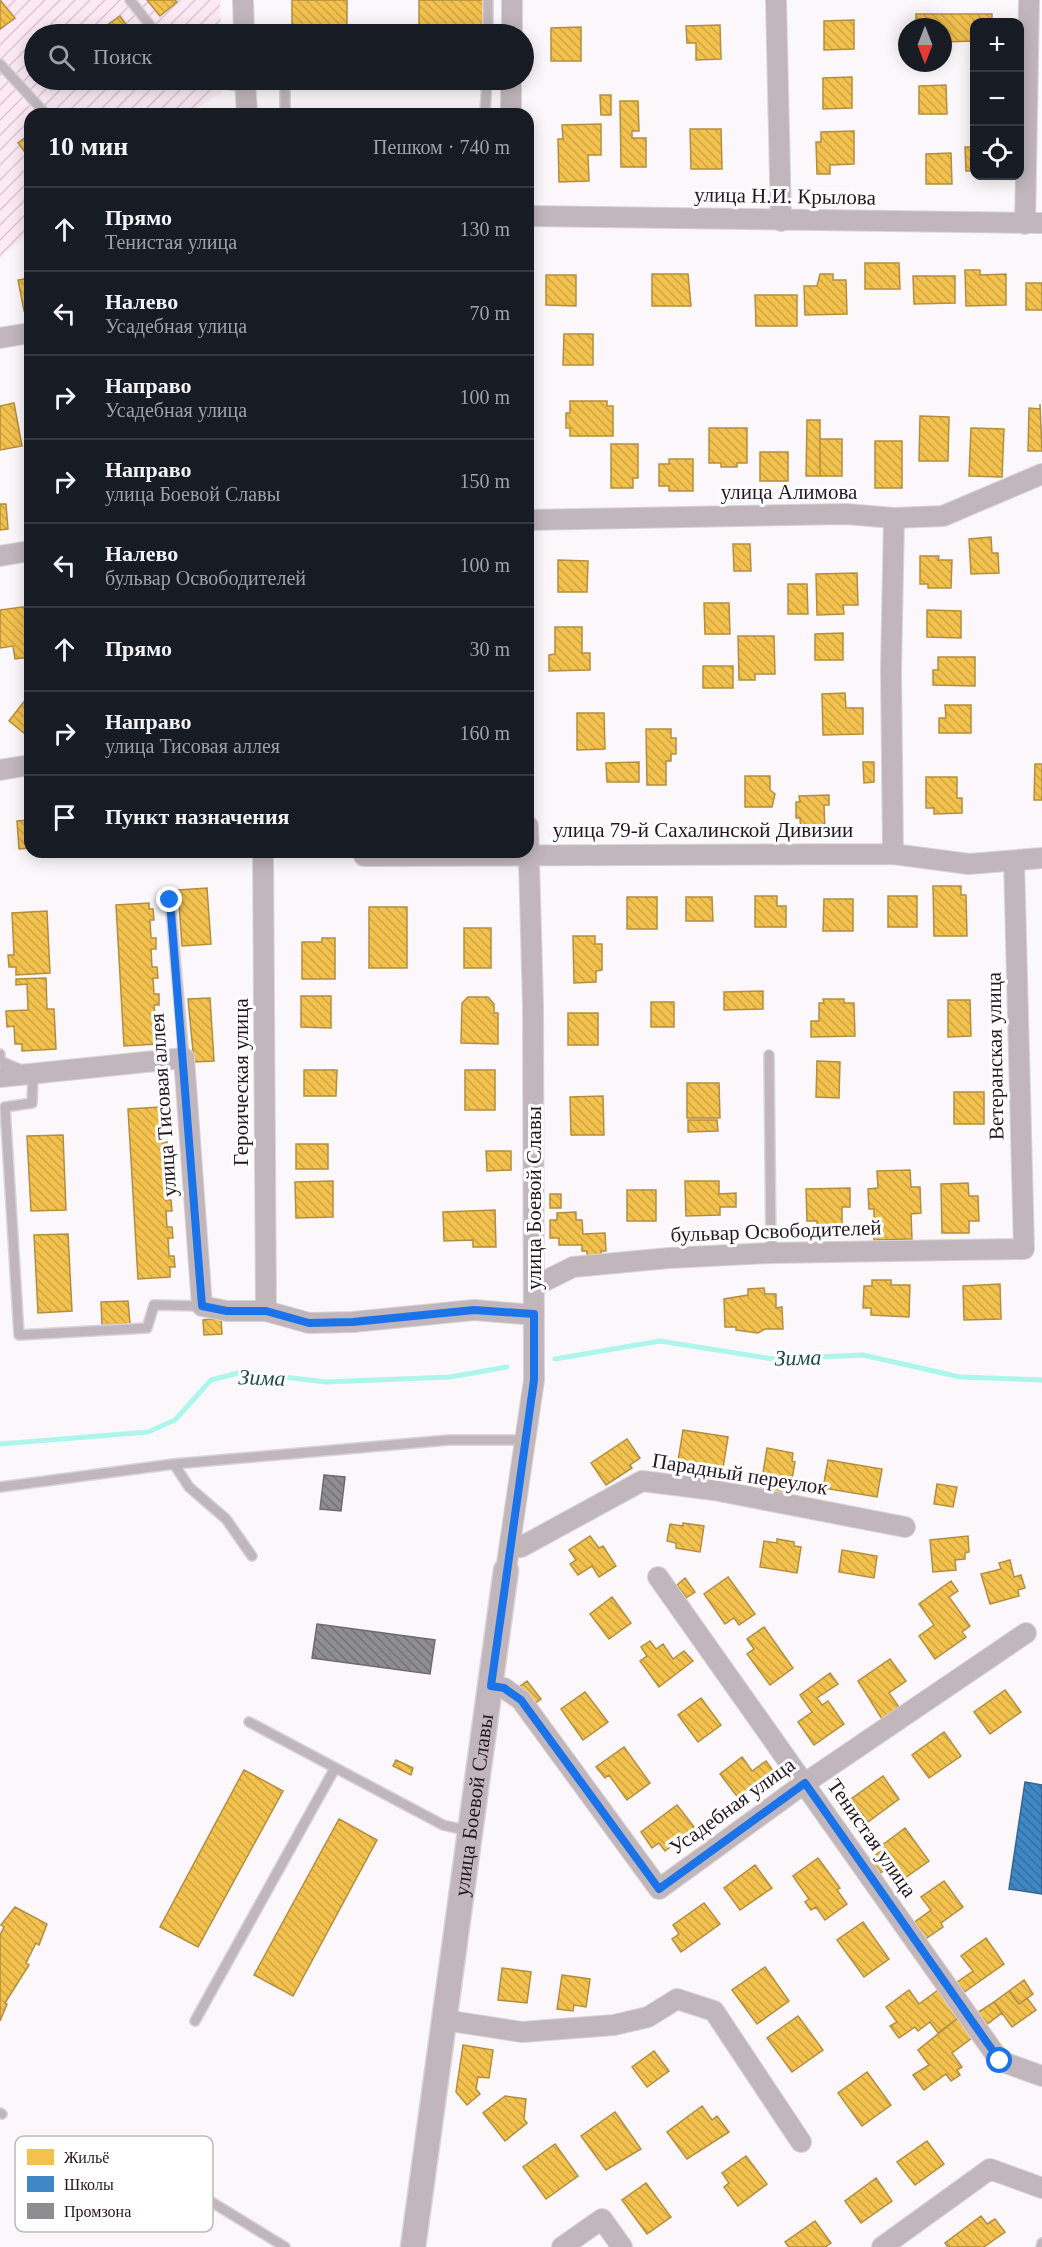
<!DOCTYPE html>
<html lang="ru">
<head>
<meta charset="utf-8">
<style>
  body { margin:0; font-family:Georgia,serif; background:#242831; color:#f1f3f6 }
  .controls { position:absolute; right:18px; top:18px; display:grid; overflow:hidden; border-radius:12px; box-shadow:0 3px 15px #0003 }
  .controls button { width:54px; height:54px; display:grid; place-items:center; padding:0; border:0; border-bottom:2px solid #363941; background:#171b24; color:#f1f3f6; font:30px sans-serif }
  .compass { position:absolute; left:898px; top:18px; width:54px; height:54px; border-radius:50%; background:#171b24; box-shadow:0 3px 15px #0003; rotate:180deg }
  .stop { position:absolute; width:18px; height:18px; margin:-14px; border:4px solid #1a73e8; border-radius:50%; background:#fff }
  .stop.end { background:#1a73e8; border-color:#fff; box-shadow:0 2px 6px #0008 }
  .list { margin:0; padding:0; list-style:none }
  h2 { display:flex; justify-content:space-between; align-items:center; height:78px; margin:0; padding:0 24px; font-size:26px }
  h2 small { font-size:20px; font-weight:400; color:#9ea1a6 }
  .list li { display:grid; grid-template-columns:39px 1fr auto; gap:18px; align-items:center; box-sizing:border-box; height:84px; padding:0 24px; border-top:2px solid #363941 }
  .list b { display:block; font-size:22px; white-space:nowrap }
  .list p { margin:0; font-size:20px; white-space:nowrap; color:#9ea1a6 }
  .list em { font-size:20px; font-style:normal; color:#9ea1a6 }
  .icon { flex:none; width:33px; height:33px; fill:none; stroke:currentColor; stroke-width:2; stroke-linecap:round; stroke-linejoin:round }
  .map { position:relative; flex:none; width:1042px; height:2247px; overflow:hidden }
  .search { position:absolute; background:#171b24; box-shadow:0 3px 15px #0003; left:24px; top:24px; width:510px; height:66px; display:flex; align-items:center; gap:15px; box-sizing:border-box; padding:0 21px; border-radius:33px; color:#9ea1a6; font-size:22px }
  .panel { position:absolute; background:#171b24; box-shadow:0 3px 15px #0003; left:24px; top:108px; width:510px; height:750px; border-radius:18px }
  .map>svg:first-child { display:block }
</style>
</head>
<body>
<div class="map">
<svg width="1042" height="2247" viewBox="0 0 1042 2247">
  <defs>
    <pattern id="garden-furrows" width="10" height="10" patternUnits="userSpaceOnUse" patternTransform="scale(1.5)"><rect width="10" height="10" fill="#fce9f4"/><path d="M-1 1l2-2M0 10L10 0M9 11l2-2" fill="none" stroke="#d8c7d1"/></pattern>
    <pattern id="homes-back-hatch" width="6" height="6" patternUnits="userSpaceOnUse" patternTransform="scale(1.5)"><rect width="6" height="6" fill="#f2c14e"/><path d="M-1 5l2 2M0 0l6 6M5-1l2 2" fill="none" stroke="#cfa544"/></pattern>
    <pattern id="schools-back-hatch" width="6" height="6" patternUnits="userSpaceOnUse" patternTransform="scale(1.5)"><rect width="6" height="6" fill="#3f88c5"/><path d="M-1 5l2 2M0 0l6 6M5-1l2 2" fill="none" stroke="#356e9f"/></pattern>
    <pattern id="industry-back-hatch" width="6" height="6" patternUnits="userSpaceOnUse" patternTransform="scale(1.5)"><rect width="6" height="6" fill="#8d8d92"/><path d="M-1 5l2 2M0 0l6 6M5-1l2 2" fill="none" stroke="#737277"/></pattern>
  </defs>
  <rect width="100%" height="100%" fill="#fcf7fa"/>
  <path fill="url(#garden-furrows)" d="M0,0H220L221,34H34V80H221L222,92L188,114H30V232L0,258Z"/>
  <path fill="url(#homes-back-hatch)" stroke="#b48e40" stroke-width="1.5" d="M0,0L15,18L0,29Z
    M147,0H175L177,2L160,16Z
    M292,0H347V34H292Z
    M419,0H485V34H419Z
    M916,14H992V22H974V41L943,42V27H916Z
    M120,16L133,34H107L103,28Z
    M854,20V49L824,50V21Z
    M720,25L721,59L696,60V43H687L686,26Z
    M581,27V61H551V28Z
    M852,77V108L823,109V78Z
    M946,85L947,114H919V86Z
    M600,95H611V115H601Z
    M620,101H638L639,131H632V138H646V167H621Z
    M601,124V155H588L589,181L559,182L558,139H563L562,125Z
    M690,129H721L722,169H691Z
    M854,131V164L830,165V174H817L816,142H821V132Z
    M30,134V159L18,143Z
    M965,147H974V171H966Z
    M951,153L952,184H926V154Z
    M865,263H899L900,289H865Z
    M965,270H980V275L1006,274V305L966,306Z
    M652,274H688L691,306H652Z
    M820,274H833V280H846L847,314L805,315L804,286H817Z
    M546,275H576V306L546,305Z
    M913,276H955V303L914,304Z
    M30,278V310L24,311L18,280Z
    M1026,283H1042V310H1026Z
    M755,295H797V326H756Z
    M564,334H593V365H563Z
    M570,401H607V406H613V436H570V428H566V413H570Z
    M14,403L22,446L0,450V406Z
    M1040,404L1042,451H1028L1029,408L1040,409Z
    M920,416L949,417L948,461H919Z
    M807,420H820V476H806Z
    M709,428H747V463H737V467H721V463H709Z
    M971,428L1004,429L1002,477L969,476Z
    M820,439H842V476H820Z
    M875,441H902V488H875Z
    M611,444H638V478H633V488H611Z
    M760,452H788V481H760Z
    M669,459H693V491H669V486H659V464H669Z
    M0,504H6L8,529L0,530Z
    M991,537L992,553H998L999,573L971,574L969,539Z
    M733,544H750L751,571H734Z
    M920,556H939L938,560H952L951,588H928V584H920Z
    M558,560L588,561L587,592H558Z
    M857,573L858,605H843L844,614L817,615L816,574Z
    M788,584H807L808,614H788Z
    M704,603H729L730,634H705Z
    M30,606V657L15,659L13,646L0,648V610Z
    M927,610L961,611V638L927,637Z
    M555,627H582V653H590V670L549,671V655L555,654Z
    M843,633V660H815V634Z
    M738,636H774L775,674H755V680H739Z
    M938,657H975V686L933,685V670H938Z
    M703,666H733V688H703Z
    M845,693L846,708H863V734L823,735L822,694Z
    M30,694V738L9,721Z
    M945,705H971V733H939V718H946Z
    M577,713H604L605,749L577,750Z
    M646,729H671V738H676V754H671V761H666V785H647Z
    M639,762V782H607L606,763Z
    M863,762H874V782L864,783Z
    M1035,764H1042V800H1034Z
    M745,776H770V790L775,794L772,807H745Z
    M926,777H957V798H962V813L934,814V808H926Z
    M829,795V805H824L825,831L801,832L800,818H796V802H800L799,796Z
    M30,820V848L19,849L17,821Z
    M933,886H961V895H966L967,936H934Z
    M207,888L211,944L182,946L178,890Z
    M755,896H777V906H786V927H755Z
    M888,896H917V927H888Z
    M627,897H657V929H627Z
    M686,897H712L713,921H686Z
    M824,899H853V931H823Z
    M149,903V909H153L154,920H150L151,938H156V949H151L152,967H157L158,978H153L154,994H159V1005H154L156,1023H160L161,1034H156L157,1044L124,1046L116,905Z
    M369,907H407V968H369Z
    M47,911L50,973L16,975V967H9L8,955H14L12,913Z
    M464,928H491V968H464Z
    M573,936H595V944H602V970L596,971V982L574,983Z
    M322,938H335V979H302V942H322Z
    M46,978L47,1009H54L56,1049L22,1051V1044H15L14,1026L7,1027L6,1011L28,1010L27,984L16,985V979Z
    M763,991V1009L724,1010V992Z
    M301,996H331V1028L301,1027Z
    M468,997H488L494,1004V1013H498V1044L461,1043L462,1003Z
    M210,998L214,1061L194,1062L188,999Z
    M823,999H844V1003H854L855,1036L811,1037V1021H819V1003H824Z
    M948,1000H970L971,1036L948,1037Z
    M651,1002H674V1027H651Z
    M568,1013H598V1045H568Z
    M817,1061L840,1062L839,1098L816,1097Z
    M304,1070H337L336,1096H304Z
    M465,1070H495V1110H465Z
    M687,1083H719L720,1118H687Z
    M954,1092H984V1124H954Z
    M603,1096L604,1135H571L570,1097Z
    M160,1107L161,1115H165L166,1125H162L163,1143L167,1142L168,1153L163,1154L164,1171H169L170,1182H165L166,1200H171L172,1211H166L167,1227H172L173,1238H168L169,1256H174L175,1267H170V1277L138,1279L128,1109Z
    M688,1120H717L718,1131L688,1132Z
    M63,1135L66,1210L31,1211L27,1136Z
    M296,1144H328V1169H296Z
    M486,1151H511V1170L487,1171Z
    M910,1170L911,1187H920L921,1213L911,1214L912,1239L874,1240V1209H869L868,1189L878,1188L877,1171Z
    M333,1181V1217L296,1218L295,1182Z
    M685,1181H719V1194L736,1193V1207H720V1215L686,1216Z
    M968,1183L969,1196H978L979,1221H969V1233H942L941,1184Z
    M850,1188V1207H842V1233H817V1221H807L806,1189Z
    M627,1190H656V1221H627Z
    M550,1194H561V1208H550Z
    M495,1210L496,1247H473V1240L444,1241L443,1212Z
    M576,1212V1220H582L583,1234L605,1233L606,1251H601V1256L587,1257V1251H582V1245H559V1238H550V1220H557V1213Z
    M68,1234L72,1311L38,1313L34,1235Z
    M872,1280H891V1285H910L909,1317L871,1315V1308H863L864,1286H872Z
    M1000,1284L1001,1319L964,1320L963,1286Z
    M764,1288L765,1294H776V1308L782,1307L783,1329H765L758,1333L736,1330V1327H725L724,1299L748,1295V1289Z
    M128,1301L130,1324L102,1325L101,1302Z
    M221,1318L222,1334L204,1335L203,1320Z
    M683,1430L728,1437L723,1468L678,1461Z
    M627,1439L640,1458L630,1465L632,1468L606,1485L591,1463Z
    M767,1448L793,1453L792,1461L795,1462L789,1497L760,1492Z
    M828,1460L882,1469L877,1497L823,1488Z
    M937,1484L957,1487L953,1507L934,1504Z
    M683,1523L704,1526L700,1552L676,1548V1543L667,1541L670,1524L683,1526Z
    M590,1536L599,1548L603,1546L616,1566L599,1577L592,1566L578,1575L570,1564L576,1560L569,1550Z
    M968,1536L969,1552L965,1553V1559L955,1560L956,1570L933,1572L930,1540Z
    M777,1539L794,1542V1546L801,1547L797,1573L760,1567L764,1541L777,1543Z
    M842,1550L877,1556L874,1578L839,1572Z
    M1010,1560L1014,1577L1021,1575L1025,1588L1018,1590L1019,1596L990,1604L981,1574L1001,1569L999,1563Z
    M728,1577L755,1614L739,1625L734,1618L725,1624L704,1594Z
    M685,1578L695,1592L686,1598L677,1585Z
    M951,1581L958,1591L949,1597L970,1626L962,1632L966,1637L935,1659L919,1636L934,1625L919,1604Z
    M612,1597L631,1623L609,1639L590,1614Z
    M764,1627L793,1668L770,1685L747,1654L754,1649L747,1639Z
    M650,1641L656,1649L663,1644L673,1659L684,1651L693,1661L659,1687L640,1661L647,1656L641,1647Z
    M890,1659L906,1681L889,1693L904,1714L887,1727L858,1681Z
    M830,1673L838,1684L817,1698L822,1705L828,1701L844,1724L814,1745L798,1722L812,1712L800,1695Z
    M527,1681L541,1699L531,1706L518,1688Z
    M1005,1690L1021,1712L990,1734L974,1712Z
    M585,1692L608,1722L583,1740L561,1709Z
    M701,1698L721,1725L698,1742L678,1715Z
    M944,1732L961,1756L929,1778L912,1755Z
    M624,1747L650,1783L627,1800L609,1775L605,1778L596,1767Z
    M742,1757L752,1771L766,1761L774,1772L739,1799L720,1774Z
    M396,1760L413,1768L411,1775L393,1766Z
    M244,1770L283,1791L198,1947L160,1927Z
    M883,1776L899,1799L868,1822L851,1799Z
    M677,1805L695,1828L665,1851L659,1843L652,1848L641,1832Z
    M339,1819L377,1840L293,1996L254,1975Z
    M905,1828L929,1861L905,1878L894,1863L878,1875L867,1861L884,1849L881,1846Z
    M818,1858L840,1888L837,1890L847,1904L825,1920L816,1907L811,1910L805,1902L809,1899L793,1876Z
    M755,1865L772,1888L740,1910L724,1888Z
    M944,1881L963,1907L941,1923L943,1927L924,1940L912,1924L931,1910L921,1897Z
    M704,1903L720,1924L681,1952L672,1939L679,1934L673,1925Z
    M15,1907L47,1924L39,1945L36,1943L26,1963L29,1965L5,2003L7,2004L0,2021V1935L4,1927L1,1925Z
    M863,1922L889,1959L864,1977L837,1940Z
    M986,1938L1004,1964L963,1993L956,1983L973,1971L961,1956Z
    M765,1967L789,2001L757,2024L732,1990Z
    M502,1968L531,1972L527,2003L498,2000Z
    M562,1975L590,1979L586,2007L574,2005L573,2011L557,2009Z
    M1024,1980L1033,1994L1019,2004L1009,1991Z
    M909,1990L919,2004L938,1990L958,2018L938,2033L930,2022L918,2031L915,2027L899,2038L890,2026L897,2022L886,2007Z
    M1009,1991L1019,2004L1027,1998L1036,2010L1012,2027L994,2002Z
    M994,2002L1002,2013L986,2025L977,2013Z
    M798,2016L823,2050L792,2072L767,2038Z
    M958,2018L972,2038L952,2053L962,2067L957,2070L960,2075L951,2081L946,2074L924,2090L913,2075L929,2065L918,2050Z
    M463,2045L493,2050L489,2078L478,2077L476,2089L480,2094L467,2105L456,2092Z
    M654,2051L669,2071L647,2087L632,2067Z
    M867,2072L891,2105L862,2126L838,2093Z
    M505,2096L526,2099L524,2119L527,2123L505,2141L483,2113Z
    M702,2106L712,2120L717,2116L729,2132L687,2159L667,2132Z
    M615,2112L641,2149L606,2170L581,2136Z
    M927,2141L944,2164L915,2185L897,2162Z
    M555,2144L578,2176L546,2199L523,2167Z
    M746,2156L767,2184L738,2206L724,2187L729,2183L722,2173Z
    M876,2178L892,2201L861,2223L845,2201Z
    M646,2183L671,2217L647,2234L622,2200Z
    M981,2216L987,2224L995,2219L1005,2232L984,2247H948L945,2243Z
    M815,2221L831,2243L825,2247H789L785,2242Z"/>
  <path fill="url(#schools-back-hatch)" stroke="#376693" stroke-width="1.5" d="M1025,1782L1042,1785V1894L1009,1889Z"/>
  <path fill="url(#industry-back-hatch)" stroke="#6e6a6f" stroke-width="1.5" d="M324,1475L345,1477L341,1511L320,1509Z
    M317,1624L435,1640L430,1674L312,1658Z"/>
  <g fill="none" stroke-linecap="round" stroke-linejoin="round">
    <path stroke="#acf6ec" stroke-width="5" d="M555,1359L660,1341L773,1359L863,1355L960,1377L1042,1380
      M0,1444L148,1432L175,1420L211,1380L242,1372L326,1382L450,1377L507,1367"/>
    <g stroke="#d9d4d7" stroke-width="12">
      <path id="service" d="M130,0L157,34
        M488,34V0
        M0,64L46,114
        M206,80L238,86L242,92
        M285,80V114
        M485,114L487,80
        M170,900L184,1058
        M0,1054V1061L33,1075L32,1103L5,1107L19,1335L147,1328L154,1305L202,1306
        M769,1055L771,1253
        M174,1464L189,1487L226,1519L252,1556
        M0,1487L174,1464L449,1440H526
        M249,1722L443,1825L469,1831
        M195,2021L335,1768
        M0,2113L2,2114
        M179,2182L285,2247
        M1041,2247L1042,2243"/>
    </g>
    <g stroke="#d9d4d7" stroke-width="22">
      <path id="minor" d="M243,0L244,34
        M776,0L781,221
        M512,34V0
        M245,80L247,114
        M511,114V80
        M528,216L1042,223
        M1025,224L1029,0
        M0,338L30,333
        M528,520L846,514L894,518L943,516L1042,474
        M0,556L30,551
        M0,770L30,765
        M263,852L266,1311
        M893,854L891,669L894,518
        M364,856L893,854L969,864L1042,858
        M0,1077L184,1058L202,1306L227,1311H266L309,1323L353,1322L474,1310L534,1315
        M535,1286L573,1267L669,1258L771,1253L1024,1249L1014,861
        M511,1548L521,1547L642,1481L714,1490L905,1527
        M506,1570L534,1380L533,1005L528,826
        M658,1577L1000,2061L1042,2076
        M491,1686L504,1688L521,1700L659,1889L805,1783L1026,1633
        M444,2020L522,2032L614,2025L648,2017L677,1999L714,2011L801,2142
        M562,2247L602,2219L622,2247
        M882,2247L990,2169L1042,2188"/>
    </g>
    <g stroke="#d9d4d7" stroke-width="27">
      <g id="tertiary">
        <path id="s1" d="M413,2247L506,1570"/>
      </g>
    </g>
    <use href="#service" stroke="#c0b6bc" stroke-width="9"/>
    <use href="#minor" stroke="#c0b6bc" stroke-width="20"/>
    <use href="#tertiary" stroke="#c0b6bc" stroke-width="24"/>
  </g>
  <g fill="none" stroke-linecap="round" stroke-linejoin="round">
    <path stroke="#1a73e8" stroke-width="8" d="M170,900L202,1306L227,1311H266L309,1323L353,1322L474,1310L534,1314V1380L491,1686L504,1688L521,1700L659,1889L805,1783L1000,2061"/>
  </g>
  <g text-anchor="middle" stroke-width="6" stroke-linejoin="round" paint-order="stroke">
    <g font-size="21" fill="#24171e" stroke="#fff">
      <text transform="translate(785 196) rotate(1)" y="7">улица Н.И. Крылова</text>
      <text x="789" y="499">улица Алимова</text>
      <text x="703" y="837">улица 79-й Сахалинской Дивизии</text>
      <text transform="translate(995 1056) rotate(-91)" y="7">Ветеранская улица</text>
      <text transform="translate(241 1082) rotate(-90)" y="7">Героическая улица</text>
      <text transform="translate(163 1105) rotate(-94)" y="7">улица Тисовая аллея</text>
      <text transform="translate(534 1198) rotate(-90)" y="7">улица Боевой Славы</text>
      <text transform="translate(776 1231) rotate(-2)" y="7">бульвар Освободителей</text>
      <text transform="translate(740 1474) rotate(9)" y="7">Парадный переулок</text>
      <text dy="7" stroke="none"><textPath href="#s1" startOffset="446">улица Боевой Славы</textPath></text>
      <text transform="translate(732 1806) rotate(-36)" y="7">Усадебная улица</text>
      <text transform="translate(872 1838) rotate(55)" y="7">Тенистая улица</text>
    </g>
    <g font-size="22" font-style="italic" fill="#1b4c45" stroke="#fff">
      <text transform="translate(798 1357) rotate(-1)" y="8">Зима</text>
      <text transform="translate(262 1377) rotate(2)" y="8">Зима</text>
    </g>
  </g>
  <rect x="15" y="2136" width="198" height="96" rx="9" fill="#fff" stroke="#bdb9bc" stroke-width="1.5"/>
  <rect x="27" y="2149" width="27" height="16" fill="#f2c14e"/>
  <rect x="27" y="2176" width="27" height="16" fill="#3f88c5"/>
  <rect x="27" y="2203" width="27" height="16" fill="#8d8d92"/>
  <g font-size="16" fill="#24171e">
    <text x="64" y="2163">Жильё</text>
    <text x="64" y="2190">Школы</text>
    <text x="64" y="2217">Промзона</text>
  </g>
</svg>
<div class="controls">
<button>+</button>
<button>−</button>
<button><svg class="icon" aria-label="locate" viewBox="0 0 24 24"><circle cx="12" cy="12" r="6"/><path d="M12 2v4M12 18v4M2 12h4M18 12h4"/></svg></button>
</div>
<svg class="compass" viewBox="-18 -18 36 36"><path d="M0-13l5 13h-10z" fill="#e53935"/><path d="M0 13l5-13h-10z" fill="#9ea1a6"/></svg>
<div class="stop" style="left:1000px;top:2061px"></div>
<div class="stop end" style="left:170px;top:900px"></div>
<div class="search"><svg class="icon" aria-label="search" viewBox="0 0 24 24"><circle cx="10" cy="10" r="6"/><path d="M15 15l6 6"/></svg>Поиск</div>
<section class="panel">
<h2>10 мин<small>Пешком · 740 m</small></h2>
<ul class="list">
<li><svg class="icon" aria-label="ahead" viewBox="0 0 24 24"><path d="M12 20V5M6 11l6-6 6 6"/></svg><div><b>Прямо</b><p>Тенистая улица</p></div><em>130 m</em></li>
<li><svg class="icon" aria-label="left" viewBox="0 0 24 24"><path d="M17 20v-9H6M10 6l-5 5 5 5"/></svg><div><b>Налево</b><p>Усадебная улица</p></div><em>70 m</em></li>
<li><svg class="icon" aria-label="right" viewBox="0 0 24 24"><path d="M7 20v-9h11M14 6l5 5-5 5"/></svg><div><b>Направо</b><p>Усадебная улица</p></div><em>100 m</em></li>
<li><svg class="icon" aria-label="right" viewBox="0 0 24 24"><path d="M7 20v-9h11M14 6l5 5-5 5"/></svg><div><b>Направо</b><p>улица Боевой Славы</p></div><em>150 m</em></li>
<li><svg class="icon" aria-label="left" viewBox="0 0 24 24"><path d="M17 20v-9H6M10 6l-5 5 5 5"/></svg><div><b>Налево</b><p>бульвар Освободителей</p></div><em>100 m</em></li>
<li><svg class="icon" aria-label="ahead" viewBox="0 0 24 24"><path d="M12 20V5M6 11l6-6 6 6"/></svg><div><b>Прямо</b></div><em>30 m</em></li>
<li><svg class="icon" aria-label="right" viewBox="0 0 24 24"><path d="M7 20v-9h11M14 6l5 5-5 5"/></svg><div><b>Направо</b><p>улица Тисовая аллея</p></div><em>160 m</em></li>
<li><svg class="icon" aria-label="arrive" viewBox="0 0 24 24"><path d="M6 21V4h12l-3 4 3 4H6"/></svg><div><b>Пункт назначения</b></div></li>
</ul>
</section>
</div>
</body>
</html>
